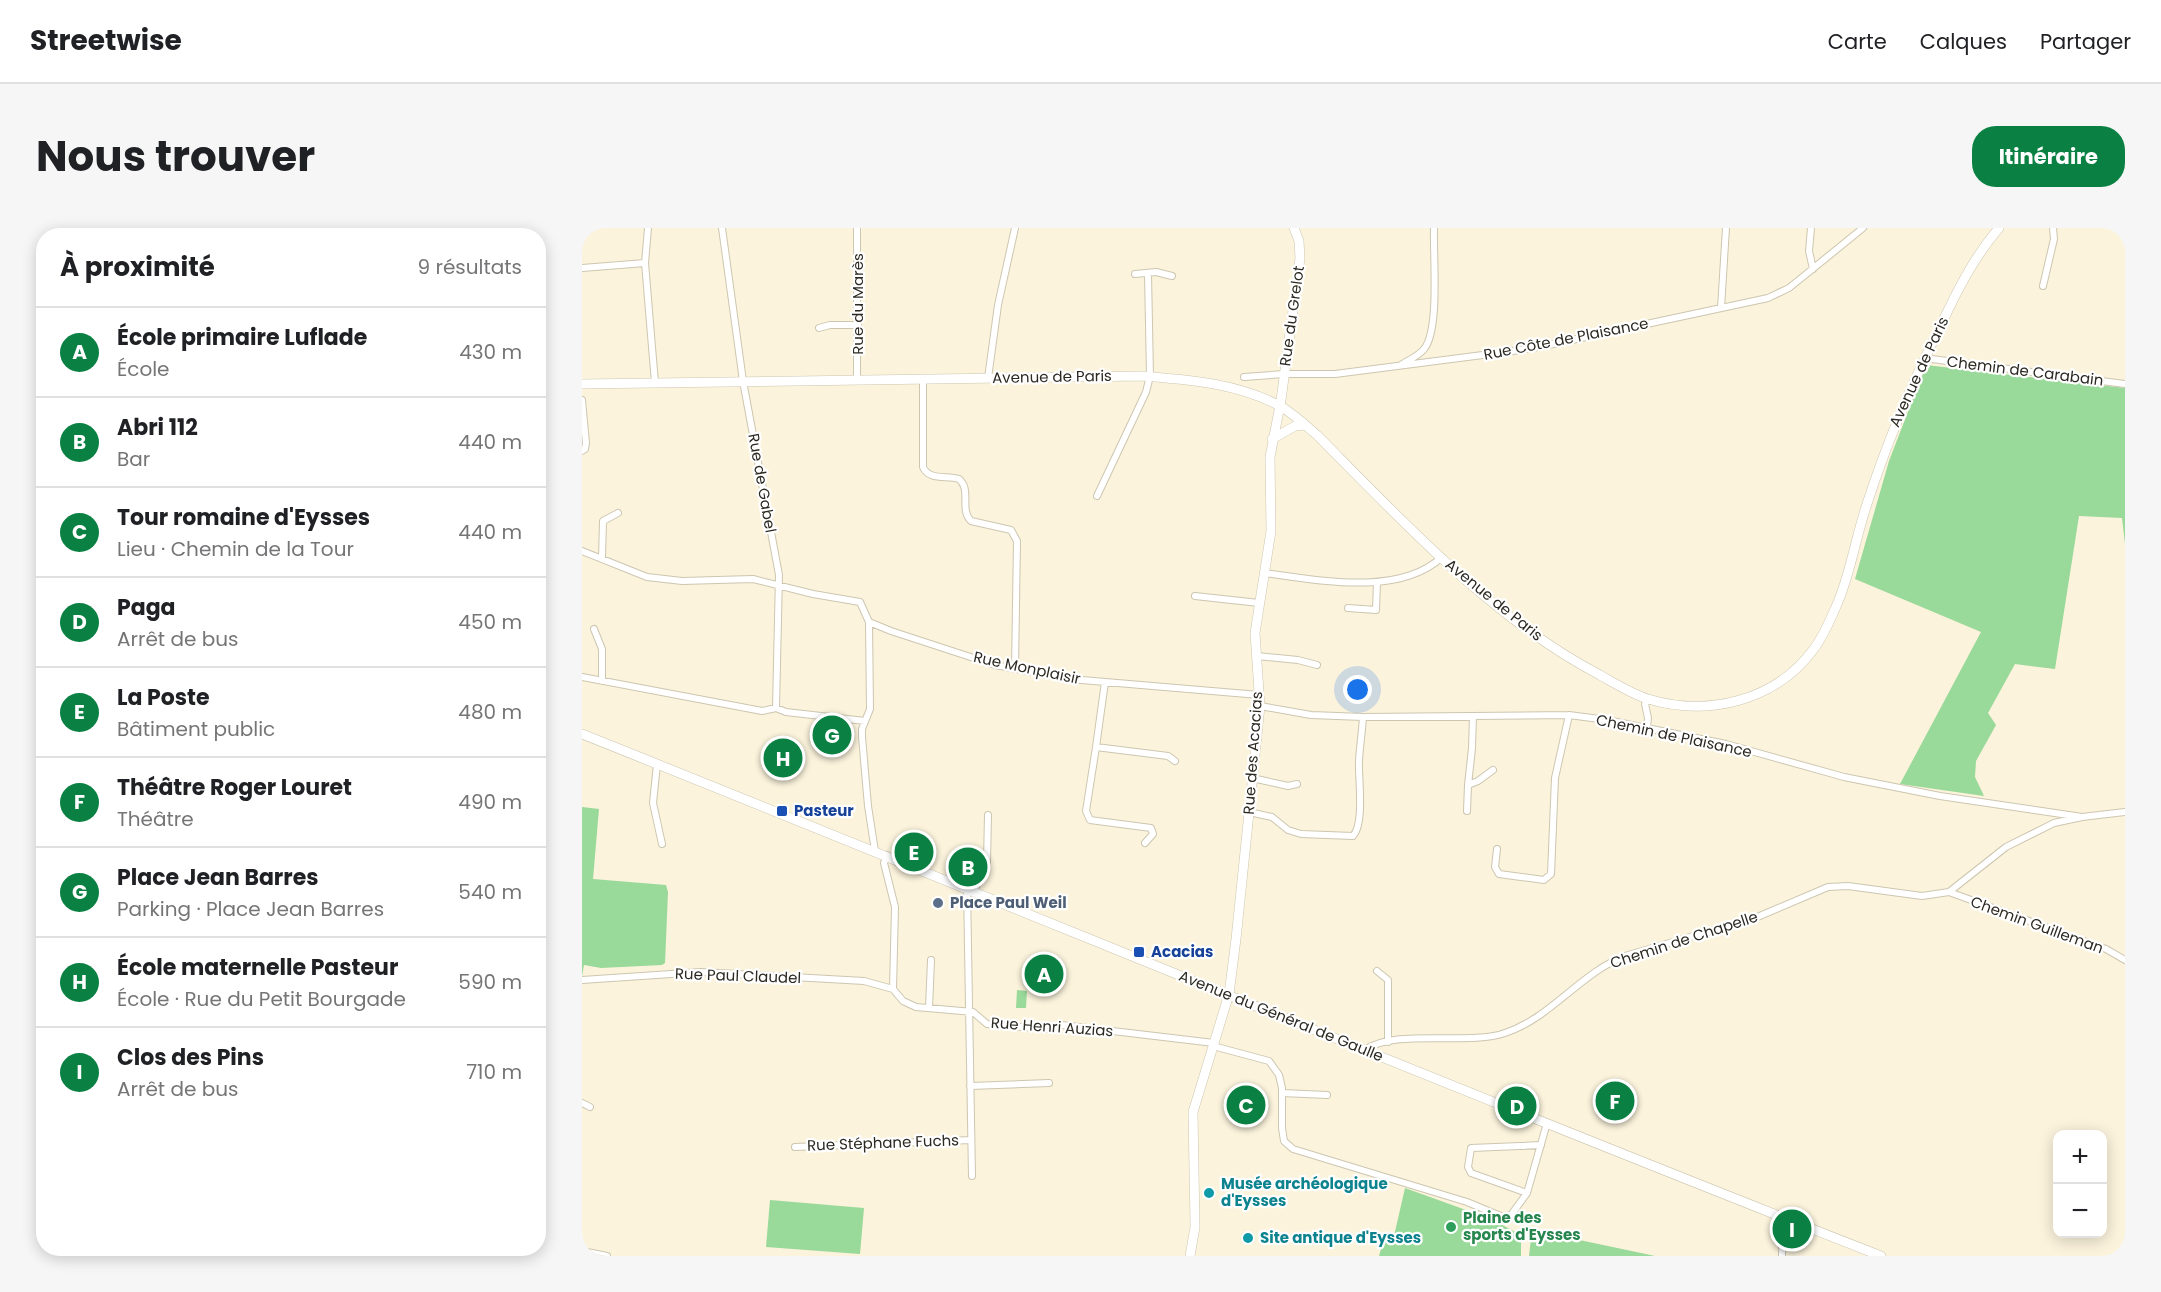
<!DOCTYPE html>
<html lang="fr">
<head>
<meta charset="utf-8">
<style>
  body { margin:0; font-family:Poppins,sans-serif; background:#f6f6f6; color:#202124 }
  .controls { position:absolute; right:18px; bottom:18px; display:grid; overflow:hidden; border-radius:12px; box-shadow:0 3px 15px #0003 }
  .controls button { width:54px; height:54px; display:grid; place-items:center; padding:0; border:0; border-bottom:2px solid #e0e0e0; background:#fff; color:#202124; font:30px sans-serif }
  .you { position:absolute; left:776px; top:462px; width:21px; height:21px; margin:-15px; border:4px solid #fff; border-radius:50%; background:#1a73e8; box-shadow:0 0 0 9px #1a73e833 }
  .badge { display:grid; place-items:center; width:39px; height:39px; border-radius:50%; background:#0b8043; color:#fff; font-size:20px; font-weight:700 }
  .pin { position:absolute; translate:-50% -50%; border:3px solid #fff; box-shadow:0 2px 6px #0006 }
  .list { margin:0; padding:0; list-style:none }
  h2 { display:flex; justify-content:space-between; align-items:center; height:78px; margin:0; padding:0 24px; font-size:26px }
  h2 small { font-size:20px; font-weight:400; color:#757577 }
  .list li { display:grid; grid-template-columns:39px 1fr auto; gap:18px; align-items:center; box-sizing:border-box; height:90px; padding:0 24px; border-top:2px solid #e0e0e0 }
  .list b { display:block; font-size:22px; white-space:nowrap }
  .list p { margin:0; font-size:20px; white-space:nowrap; color:#757577 }
  .list em { font-size:20px; font-style:normal; color:#757577 }
  .map { position:relative; flex:none; width:1543px; height:1028px; overflow:hidden; border-radius:24px }
  header { display:flex; align-items:center; gap:36px; box-sizing:border-box; height:84px; padding:0 30px; background:#fff; border-bottom:2px solid #e0e0e0 }
  header strong { font-size:28px }
  nav { display:flex; gap:33px; margin-inline-start:auto; font-size:21px }
  .intro { display:flex; align-items:center; justify-content:space-between; box-sizing:border-box; height:144px; padding:0 36px }
  h1 { margin:0; font-size:42px }
  .button { padding:15px 27px; border-radius:24px; background:#0b8043; color:#fff; font-size:21px; font-weight:700 }
  main { display:flex; gap:36px; padding:0 36px }
  aside { flex:1; background:#fff; border-radius:24px; box-shadow:0 3px 15px #0003 }
  .map>svg:first-child { display:block }
</style>
</head>
<body>
<header>
<strong>Streetwise</strong>
<nav><a>Carte</a><a>Calques</a><a>Partager</a></nav>
</header>
<div class="intro"><h1>Nous trouver</h1><a class="button">Itinéraire</a></div>
<main>
<aside>
<h2>À proximité<small>9 résultats</small></h2>
<ul class="list">
<li><span class="badge">A</span><div><b>École primaire Luflade</b><p>École</p></div><em>430 m</em></li>
<li><span class="badge">B</span><div><b>Abri 112</b><p>Bar</p></div><em>440 m</em></li>
<li><span class="badge">C</span><div><b>Tour romaine d'Eysses</b><p>Lieu · Chemin de la Tour</p></div><em>440 m</em></li>
<li><span class="badge">D</span><div><b>Paga</b><p>Arrêt de bus</p></div><em>450 m</em></li>
<li><span class="badge">E</span><div><b>La Poste</b><p>Bâtiment public</p></div><em>480 m</em></li>
<li><span class="badge">F</span><div><b>Théâtre Roger Louret</b><p>Théâtre</p></div><em>490 m</em></li>
<li><span class="badge">G</span><div><b>Place Jean Barres</b><p>Parking · Place Jean Barres</p></div><em>540 m</em></li>
<li><span class="badge">H</span><div><b>École maternelle Pasteur</b><p>École · Rue du Petit Bourgade</p></div><em>590 m</em></li>
<li><span class="badge">I</span><div><b>Clos des Pins</b><p>Arrêt de bus</p></div><em>710 m</em></li>
</ul>
</aside>
<div class="map">
<svg width="1543" height="1028" viewBox="0 0 1543 1028">
  <rect width="100%" height="100%" fill="#fbf3dc"/>
  <path fill="#99d999" d="M1344,137L1543,160V316L1540,290L1497,288L1473,441L1433,436L1406,485L1414,497L1394,533L1393,549L1402,568L1318,556L1399,404L1273,351L1307,233Z
    M0,579L17,581L11,651L84,657L86,664L83,735L80,737L19,740L2,737L0,748Z
    M435,762L445,763L444,780H434Z
    M823,960L909,991L939,1007V1028H797L801,1014L812,1008Z
    M188,972L282,980L278,1026L184,1019Z
    M950,1002L1059,1025L1073,1028H947Z"/>
  <g fill="none" stroke-linecap="round" stroke-linejoin="round">
    <g stroke="#cdc6b0" stroke-width="8">
      <path id="street" d="M66,0L63,35L73,155
        M140,0L161,153L197,347L194,480
        M275,0V152
        M1229,0L1227,23L1231,41
        M0,40L63,35
        M553,46L574,44L590,48
        M1461,58L1472,11L1471,0
        M1139,80L1144,0
        M237,100L248,97H276
        M1342,130L1543,156
        M819,137C826,132 837,128 842,121C858,102 851,28 852,0
        M662,149L702,146H753L924,124L962,118L1186,70L1207,60L1281,0
        M406,150L416,77L433,0
        M341,151V239C347,253 365,247 377,251C390,262 377,281 389,293L429,302L435,313L433,440
        M0,172L4,215L3,221L0,223
        M515,268L564,164L568,148L566,46
        M0,323L65,349L100,353L171,351L231,366L278,374L287,394L309,403L413,437L488,451L677,467
        M20,330L21,293L36,285
        M683,345C736,352 817,369 860,329
        M613,368L677,375
        M766,380L794,382L795,354
        M287,394L288,481L280,501V509L286,578L293,623
        M12,401L20,421V453
        M675,428L716,432L735,437
        M0,449L180,483L194,480L204,484L283,493
        M523,454L514,519L586,528L593,533
        M678,478L729,487L781,489L987,487L1025,492L1144,516L1262,549L1358,568L1500,589
        M891,488L890,520L886,557L896,553L911,542
        M1065,499L1066,490L1063,476L1067,471
        M514,519L504,583L508,592L569,600L571,606L563,615
        M75,536L71,575L80,616
        M670,550L706,558L715,556
        M885,583L886,557
        M667,584L690,589L706,602L719,606L771,608C783,595 776,550 777,532C778,518 780,504 781,489
        M915,621L913,639L917,646L962,652L969,646L973,550L987,487
        M305,627L302,635L313,679L311,761L321,773L334,779L391,784L405,796L465,801L480,797L632,815
        M385,661L390,948
        M392,663L405,634L406,587
        M1367,664L1524,721L1543,732
        M795,743L806,752V814
        M0,752L119,744L282,753L311,761
        M347,780L349,732
        M631,818L687,833L697,847L700,860V900L702,913L711,921L885,974L921,989L929,987L945,965L965,895
        M783,822C814,800 886,818 923,805C969,790 998,745 1043,728L1173,690L1246,659L1266,658L1340,668L1367,664L1424,619L1472,595L1500,589L1543,584
        M388,858L467,855
        M700,865L745,867
        M0,875L8,879
        M213,919L389,912
        M945,965L889,945L886,939L889,920L959,917
        M0,1023L25,1028
        M1200,1028L1201,990"/>
    </g>
    <g stroke="#cdc6b0" stroke-width="10">
      <path id="secondary" d="M0,156L561,148C607,152 654,155 696,177C710,184 723,197 736,208C820,293 912,392 1018,447C1034,456 1050,466 1066,471C1126,489 1193,473 1231,422C1242,408 1249,390 1256,374C1269,343 1274,308 1285,276C1305,214 1330,155 1359,97C1375,63 1392,29 1417,0
        M690,211L713,198L723,197
        M0,506C433,679 864,858 1299,1028
        M608,1028L613,999L611,884L647,766L654,711L678,478L673,405L689,303L688,229L699,172L718,30L717,13L712,0"/>
    </g>
    <use href="#street" stroke="#fff" stroke-width="6"/>
    <use href="#secondary" stroke="#fff" stroke-width="9"/>
  </g>
  <g fill="#1a4fb4" stroke="#fff" stroke-width="2">
    <rect x="194" y="577" width="12" height="12" rx="3"/>
    <rect x="551" y="718" width="12" height="12" rx="3"/>
  </g>
  <circle fill="#5c6f8a" stroke="#fff" stroke-width="2" cx="356" cy="675" r="6"/>
  <g fill="#0f9aa8" stroke="#fff" stroke-width="2">
    <circle cx="627" cy="965" r="6"/>
    <circle cx="666" cy="1010" r="6"/>
  </g>
  <circle fill="#2e9e5b" stroke="#fff" stroke-width="2" cx="869" cy="999" r="6"/>
  <g text-anchor="middle" stroke-width="4.5" stroke-linejoin="round" paint-order="stroke">
    <g font-size="15" fill="#2c2921" stroke="#fff">
      <text transform="translate(276 76) rotate(-90)" y="5">Rue du Marès</text>
      <text transform="translate(710 88) rotate(-82)" y="5">Rue du Grelot</text>
      <text transform="translate(984 111) rotate(-11)" y="5">Rue Côte de Plaisance</text>
      <text transform="translate(1443 143) rotate(7)" y="5">Chemin de Carabain</text>
      <text transform="translate(1337 144) rotate(-65)" y="5">Avenue de Paris</text>
      <text transform="translate(470 149) rotate(-1)" y="5">Avenue de Paris</text>
      <text transform="translate(180 255) rotate(80)" y="5">Rue de Gabel</text>
      <text transform="translate(912 372) rotate(39)" y="5">Avenue de Paris</text>
      <text transform="translate(445 440) rotate(12)" y="5">Rue Monplaisir</text>
      <text transform="translate(1092 508) rotate(12)" y="5">Chemin de Plaisance</text>
      <text transform="translate(671 525) rotate(-86)" y="5">Rue des Acacias</text>
      <text transform="translate(1455 697) rotate(20)" y="5">Chemin Guilleman</text>
      <text transform="translate(1102 712) rotate(-18)" y="5">Chemin de Chapelle</text>
      <text transform="translate(156 748) rotate(2)" y="5">Rue Paul Claudel</text>
      <text transform="translate(699 788) rotate(22)" y="5">Avenue du Général de Gaulle</text>
      <text transform="translate(470 799) rotate(4)" y="5">Rue Henri Auzias</text>
      <text transform="translate(301 915) rotate(-2)" y="5">Rue Stéphane Fuchs</text>
    </g>
    <g font-size="15" font-weight="bold" fill="#164399" stroke="#fff" text-anchor="start">
      <text x="212" y="588">Pasteur</text>
      <text x="569" y="729">Acacias</text>
    </g>
    <g font-size="15" font-weight="bold" fill="#4e5e75" stroke="#fff" text-anchor="start">
      <text x="368" y="680">Place Paul Weil</text>
    </g>
    <g font-size="15" font-weight="bold" fill="#0d838f" stroke="#fff" text-anchor="start">
      <text x="639" y="961">Musée archéologique<tspan x="639" dy="17">d'Eysses</tspan></text>
      <text x="678" y="1015">Site antique d'Eysses</text>
    </g>
    <g font-size="15" font-weight="bold" fill="#27864d" stroke="#fff" text-anchor="start">
      <text x="881" y="995">Plaine des<tspan x="881" dy="17">sports d'Eysses</tspan></text>
    </g>
  </g>
</svg>
<div class="controls">
<button>+</button>
<button>−</button>
</div>
<div class="you"></div>
<div class="pin badge" style="left:462px;top:746px">A</div>
<div class="pin badge" style="left:386px;top:639px">B</div>
<div class="pin badge" style="left:664px;top:877px">C</div>
<div class="pin badge" style="left:935px;top:878px">D</div>
<div class="pin badge" style="left:332px;top:624px">E</div>
<div class="pin badge" style="left:1033px;top:873px">F</div>
<div class="pin badge" style="left:250px;top:507px">G</div>
<div class="pin badge" style="left:201px;top:530px">H</div>
<div class="pin badge" style="left:1210px;top:1001px">I</div>
</div>
</main>
</body>
</html>
